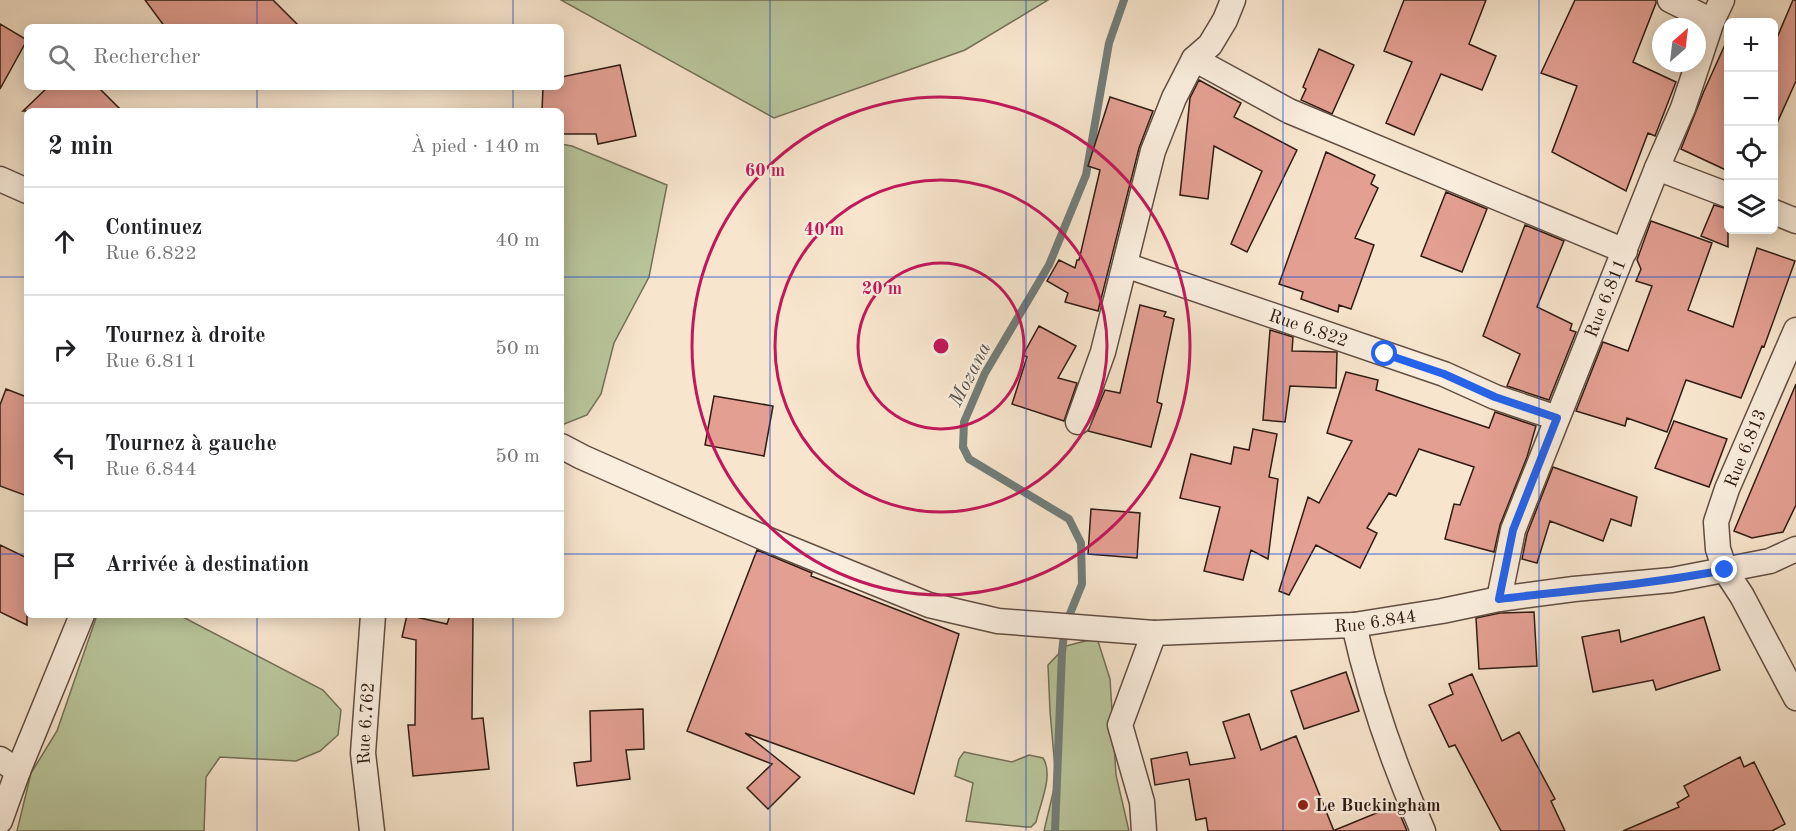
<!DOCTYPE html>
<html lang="fr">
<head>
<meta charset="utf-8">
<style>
  body { margin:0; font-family:"Old Standard TT",serif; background:#f6f6f6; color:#202124 }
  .controls { position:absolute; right:18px; top:18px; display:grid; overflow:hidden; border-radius:9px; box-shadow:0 3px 15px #0003 }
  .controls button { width:54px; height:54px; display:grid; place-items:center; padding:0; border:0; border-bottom:2px solid #e0e0e0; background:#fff; color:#202124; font:30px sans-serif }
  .compass { position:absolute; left:1652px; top:18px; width:54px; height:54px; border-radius:50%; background:#fff; box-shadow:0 3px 15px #0003; rotate:28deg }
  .stop { position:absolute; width:18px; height:18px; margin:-14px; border:4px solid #2563eb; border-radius:50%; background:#fff }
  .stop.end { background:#2563eb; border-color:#fff; box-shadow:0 2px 6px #0008 }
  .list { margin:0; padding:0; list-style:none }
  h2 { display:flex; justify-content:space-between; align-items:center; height:78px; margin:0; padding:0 24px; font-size:26px }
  h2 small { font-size:20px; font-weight:400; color:#757577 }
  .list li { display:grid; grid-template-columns:39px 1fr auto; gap:18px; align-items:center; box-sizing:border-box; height:108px; padding:0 24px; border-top:2px solid #e0e0e0 }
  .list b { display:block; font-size:22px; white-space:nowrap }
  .list p { margin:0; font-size:20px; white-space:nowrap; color:#757577 }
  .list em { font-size:20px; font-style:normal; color:#757577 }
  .icon { flex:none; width:33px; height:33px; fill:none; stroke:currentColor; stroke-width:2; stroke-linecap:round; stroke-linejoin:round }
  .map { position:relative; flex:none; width:1796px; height:831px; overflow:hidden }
  .search { position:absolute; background:#fff; box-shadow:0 3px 15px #0003; left:24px; top:24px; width:540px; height:66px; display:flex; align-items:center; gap:15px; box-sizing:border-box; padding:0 21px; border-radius:9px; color:#757577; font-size:22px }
  .panel { position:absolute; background:#fff; box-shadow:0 3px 15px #0003; left:24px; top:108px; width:540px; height:510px; border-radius:9px }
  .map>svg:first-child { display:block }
</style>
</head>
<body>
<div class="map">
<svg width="1796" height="831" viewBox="0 0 1796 831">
  <rect width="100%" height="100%" fill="#f7e5cd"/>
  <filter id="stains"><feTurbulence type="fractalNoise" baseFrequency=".00333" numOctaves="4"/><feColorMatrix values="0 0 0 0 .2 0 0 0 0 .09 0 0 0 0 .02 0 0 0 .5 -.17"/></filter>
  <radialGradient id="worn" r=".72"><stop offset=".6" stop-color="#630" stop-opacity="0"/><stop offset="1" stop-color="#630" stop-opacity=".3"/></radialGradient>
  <path fill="#b9c59b" stroke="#747057" stroke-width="1.5" d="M561,0H1048L965,50L774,118Z
    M561,144L572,146L667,185L649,277L614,343L601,394L587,415L562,425Z
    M97,615H179L323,690L341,710L338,735L320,751L296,761L220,757L206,777L204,831H17L31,773L57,731Z
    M1097,638L1110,679L1116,775L1129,831H1044L1056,780L1050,711L1048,665L1066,646Z
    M964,752L1012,762L1029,755L1043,758C1054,775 1040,804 1036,822L1031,827H1026L966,821L973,783L955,776L959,759Z"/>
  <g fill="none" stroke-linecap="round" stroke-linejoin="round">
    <path stroke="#727d79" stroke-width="8" d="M1055,831L1062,652L1065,626L1082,584L1081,543L1069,519L969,459L963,447L964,422L985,373L1049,265L1086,175L1109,43L1124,0"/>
  </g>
  <path fill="#e39f92" stroke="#301c13" stroke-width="1.5" d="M145,0H273L300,27H165Z
    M1404,0H1486L1469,44L1496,56L1482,90L1441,74L1414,135L1386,123L1412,62L1384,51Z
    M1575,0H1656V3L1633,62L1676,82L1655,136L1648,133L1626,191L1552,152L1577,86L1541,73Z
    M1793,0H1796V81L1773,132V47Z
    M0,24L27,40L0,89Z
    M1728,38V180L1725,179L1728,171L1681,149L1704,91Z
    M1319,49L1354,65L1332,114L1301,100L1306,89L1303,87Z
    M620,65L636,136L598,144L596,134H561V111H542L543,87H561V77Z
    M1199,80L1241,103L1234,117L1297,150L1247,252L1231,244L1262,171L1214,146L1208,199L1180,195L1190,98Z
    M48,87H98L122,111H23Z
    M1110,97L1153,111L1139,148L1098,311L1065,302L1068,293L1047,281L1059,260L1075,268L1077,260H1079L1100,170L1088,166Z
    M1326,152L1375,175L1371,184L1378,188L1355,238L1374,245L1351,309L1339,305L1338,312L1301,299L1303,292L1279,284Z
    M1446,192L1487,209L1462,272L1421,256Z
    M1714,205L1728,209V247L1701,236Z
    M1651,221L1712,243L1688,310L1733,327L1757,248L1795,261L1764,347L1762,346L1741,398L1686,380L1667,432L1627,418L1625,426L1576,411L1603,342L1628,351L1652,286L1636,281L1641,269L1637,260Z
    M1525,225L1564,241L1537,307L1572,324L1570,330L1576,332L1549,400L1507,386L1520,354L1483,336Z
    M1140,305L1166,312L1164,316L1174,319L1157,402L1162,404L1151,447L1088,431L1105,390L1120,393Z
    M1039,326L1076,346L1058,378L1077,383L1064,421L1012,404L1027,357L1023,355Z
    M1270,330L1293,337L1292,351L1337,352L1336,388L1290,386L1285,422L1263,420Z
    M1346,372L1378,380L1376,390L1489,428L1495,412L1536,426L1527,457L1500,525L1494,552L1445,539L1454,504L1460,505L1474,467L1419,449L1396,496L1389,493L1367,528L1377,533L1360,568L1316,545L1289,595L1279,591L1308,497L1319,503L1352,441L1327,433Z
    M1796,384V505L1783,532L1752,538L1734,531Z
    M6,389L27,397V496L0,486V405Z
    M714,396L773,406L764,456L705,445Z
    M1674,421L1727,439L1709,487L1655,468Z
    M1253,429L1277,434L1269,477L1278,479L1268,559L1251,550L1243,580L1204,571L1220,507L1180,498L1191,454L1231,464L1234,447L1249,450Z
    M1553,467L1637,497L1631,526L1611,519L1603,541L1550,521L1537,563L1522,559L1527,534Z
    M1091,509L1140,513L1137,558L1088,554Z
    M0,545L27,558V625L0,612Z
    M757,550L812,573L811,576L959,634L914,794L745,733L800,777L768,809L747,788L772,764L687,731Z
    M1534,612L1537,666L1479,669L1476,618L1500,613Z
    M407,615L447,624L450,615H473L472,719L483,718L489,769L413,776L408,725H415L416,640L402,637Z
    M1704,617L1720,670L1656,690L1653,680L1593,692L1582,637L1619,630L1621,642Z
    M1346,672L1359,711L1304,729L1291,691Z
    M1472,674L1502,741L1519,732L1555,799L1551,801L1565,831H1501L1455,745L1449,747L1429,705L1453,694L1449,684Z
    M643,709L644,749L626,750L630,779L577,786L574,763L591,761L590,711Z
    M1249,714L1261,750L1296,736L1334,831H1208L1206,818L1196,820L1189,779L1155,785L1151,759L1187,752L1190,765L1235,758L1223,722Z
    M1740,757L1744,767L1754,762L1785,824L1772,831H1623L1679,807L1677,803L1689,796L1684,786Z
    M1396,805L1407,831H1335V830Z"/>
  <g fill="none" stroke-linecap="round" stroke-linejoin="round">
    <g stroke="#624e42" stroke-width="27">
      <g id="minor">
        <path d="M1670,0L1712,21"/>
        <path d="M1194,59L1289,111L1625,251"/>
        <path d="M1657,168L1728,195"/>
        <path d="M0,179L27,191"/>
        <path d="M1774,212L1796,221"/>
        <path id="s1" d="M1125,265L1444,374L1495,397L1557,418"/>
        <path d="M1796,330L1727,489L1716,522L1718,549L1725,570L1742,596L1796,698"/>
        <path d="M1078,422L1103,352L1153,151L1174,98L1194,59L1210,45L1225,20L1233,0"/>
        <path d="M561,446L582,457L769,540L929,605L998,621L1154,633"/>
        <path id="s2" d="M1499,599L1513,530L1657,168L1683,108L1712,21L1722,0"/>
        <path d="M1354,625C1370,697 1393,763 1423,831"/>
        <path d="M0,759L18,771"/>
        <path d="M0,821L18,771L82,615"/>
        <path id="s3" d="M372,831L363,753L373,615"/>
        <path id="s4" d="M1144,831L1142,802L1120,725L1154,633L1354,625L1442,611L1499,599L1574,589L1672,580L1770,561L1796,549"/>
      </g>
    </g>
    <use href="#minor" stroke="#faeede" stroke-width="24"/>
  </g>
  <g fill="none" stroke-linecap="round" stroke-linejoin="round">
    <path stroke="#2563eb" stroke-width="8" d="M1385,354L1444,374L1495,397L1557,418L1513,530L1499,599C1575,590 1651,584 1725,570"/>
  </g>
  <path fill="none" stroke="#1d4ed8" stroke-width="1.5" stroke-opacity="0.55" d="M257,0V27M513,0V27M770,0V831M1026,0V831M1283,0V831M1539,0V831M257,87V111M513,87V111M0,277H27M561,277H1796M0,554H27M561,554H1796M257,615V831M513,615V831"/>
  <g fill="none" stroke="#c2185b" stroke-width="3">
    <circle cx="941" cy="346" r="83"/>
    <circle cx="941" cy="346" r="166"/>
    <circle cx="941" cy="346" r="249"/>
  </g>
  <circle fill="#8f2418" stroke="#faeede" stroke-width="2" cx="1303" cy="805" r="6"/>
  <g text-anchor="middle" stroke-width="4.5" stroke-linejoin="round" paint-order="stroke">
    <g font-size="18" fill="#301c13" stroke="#faeede">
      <text dy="6" stroke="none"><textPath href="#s2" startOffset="320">Rue 6.811</textPath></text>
      <text dy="6" stroke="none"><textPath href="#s1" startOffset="194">Rue 6.822</textPath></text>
      <text transform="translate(1745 448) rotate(-68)" y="6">Rue 6.813</text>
      <text dy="6" stroke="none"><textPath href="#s4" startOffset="429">Rue 6.844</textPath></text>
      <text dy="6" stroke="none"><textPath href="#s3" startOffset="108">Rue 6.762</textPath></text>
    </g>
    <g font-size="18" font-weight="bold" fill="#301c13" stroke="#faeede" text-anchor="start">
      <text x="1315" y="811">Le Buckingham</text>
    </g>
    <g font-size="20" font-style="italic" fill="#56554e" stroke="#faeede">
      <text transform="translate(969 374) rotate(-63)" y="7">Mozana</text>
    </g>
  </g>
  <circle cx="941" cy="346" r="9" fill="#c2185b" stroke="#faeede" stroke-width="3"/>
  <g font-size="18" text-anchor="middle" font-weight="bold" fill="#c2185b" stroke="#faeede" stroke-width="4.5" stroke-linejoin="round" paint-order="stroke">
    <text x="765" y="176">60 m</text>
    <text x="824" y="235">40 m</text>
    <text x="882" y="294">20 m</text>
  </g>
  <rect width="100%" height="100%" filter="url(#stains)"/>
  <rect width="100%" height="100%" fill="url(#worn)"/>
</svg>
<div class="controls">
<button>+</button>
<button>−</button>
<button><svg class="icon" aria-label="locate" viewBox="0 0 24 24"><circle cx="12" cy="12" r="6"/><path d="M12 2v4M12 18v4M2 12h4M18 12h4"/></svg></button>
<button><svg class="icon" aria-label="layers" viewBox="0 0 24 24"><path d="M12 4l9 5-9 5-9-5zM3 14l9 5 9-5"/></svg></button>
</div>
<svg class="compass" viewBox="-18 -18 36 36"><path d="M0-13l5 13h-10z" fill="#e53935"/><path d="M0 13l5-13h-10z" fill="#757577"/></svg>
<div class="stop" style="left:1385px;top:354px"></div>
<div class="stop end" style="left:1725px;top:570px"></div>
<div class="search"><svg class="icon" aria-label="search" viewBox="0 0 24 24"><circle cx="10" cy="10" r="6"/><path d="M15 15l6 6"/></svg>Rechercher</div>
<section class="panel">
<h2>2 min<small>À pied · 140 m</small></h2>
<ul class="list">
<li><svg class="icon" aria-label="ahead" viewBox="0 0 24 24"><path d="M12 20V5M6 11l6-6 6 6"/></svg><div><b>Continuez</b><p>Rue 6.822</p></div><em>40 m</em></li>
<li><svg class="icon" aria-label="right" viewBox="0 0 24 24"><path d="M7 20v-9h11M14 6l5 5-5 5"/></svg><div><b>Tournez à droite</b><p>Rue 6.811</p></div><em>50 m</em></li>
<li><svg class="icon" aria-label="left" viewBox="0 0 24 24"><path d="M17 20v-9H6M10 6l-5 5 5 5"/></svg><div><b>Tournez à gauche</b><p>Rue 6.844</p></div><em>50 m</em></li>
<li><svg class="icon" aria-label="arrive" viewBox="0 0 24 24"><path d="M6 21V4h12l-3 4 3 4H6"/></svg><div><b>Arrivée à destination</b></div></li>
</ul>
</section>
</div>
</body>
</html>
